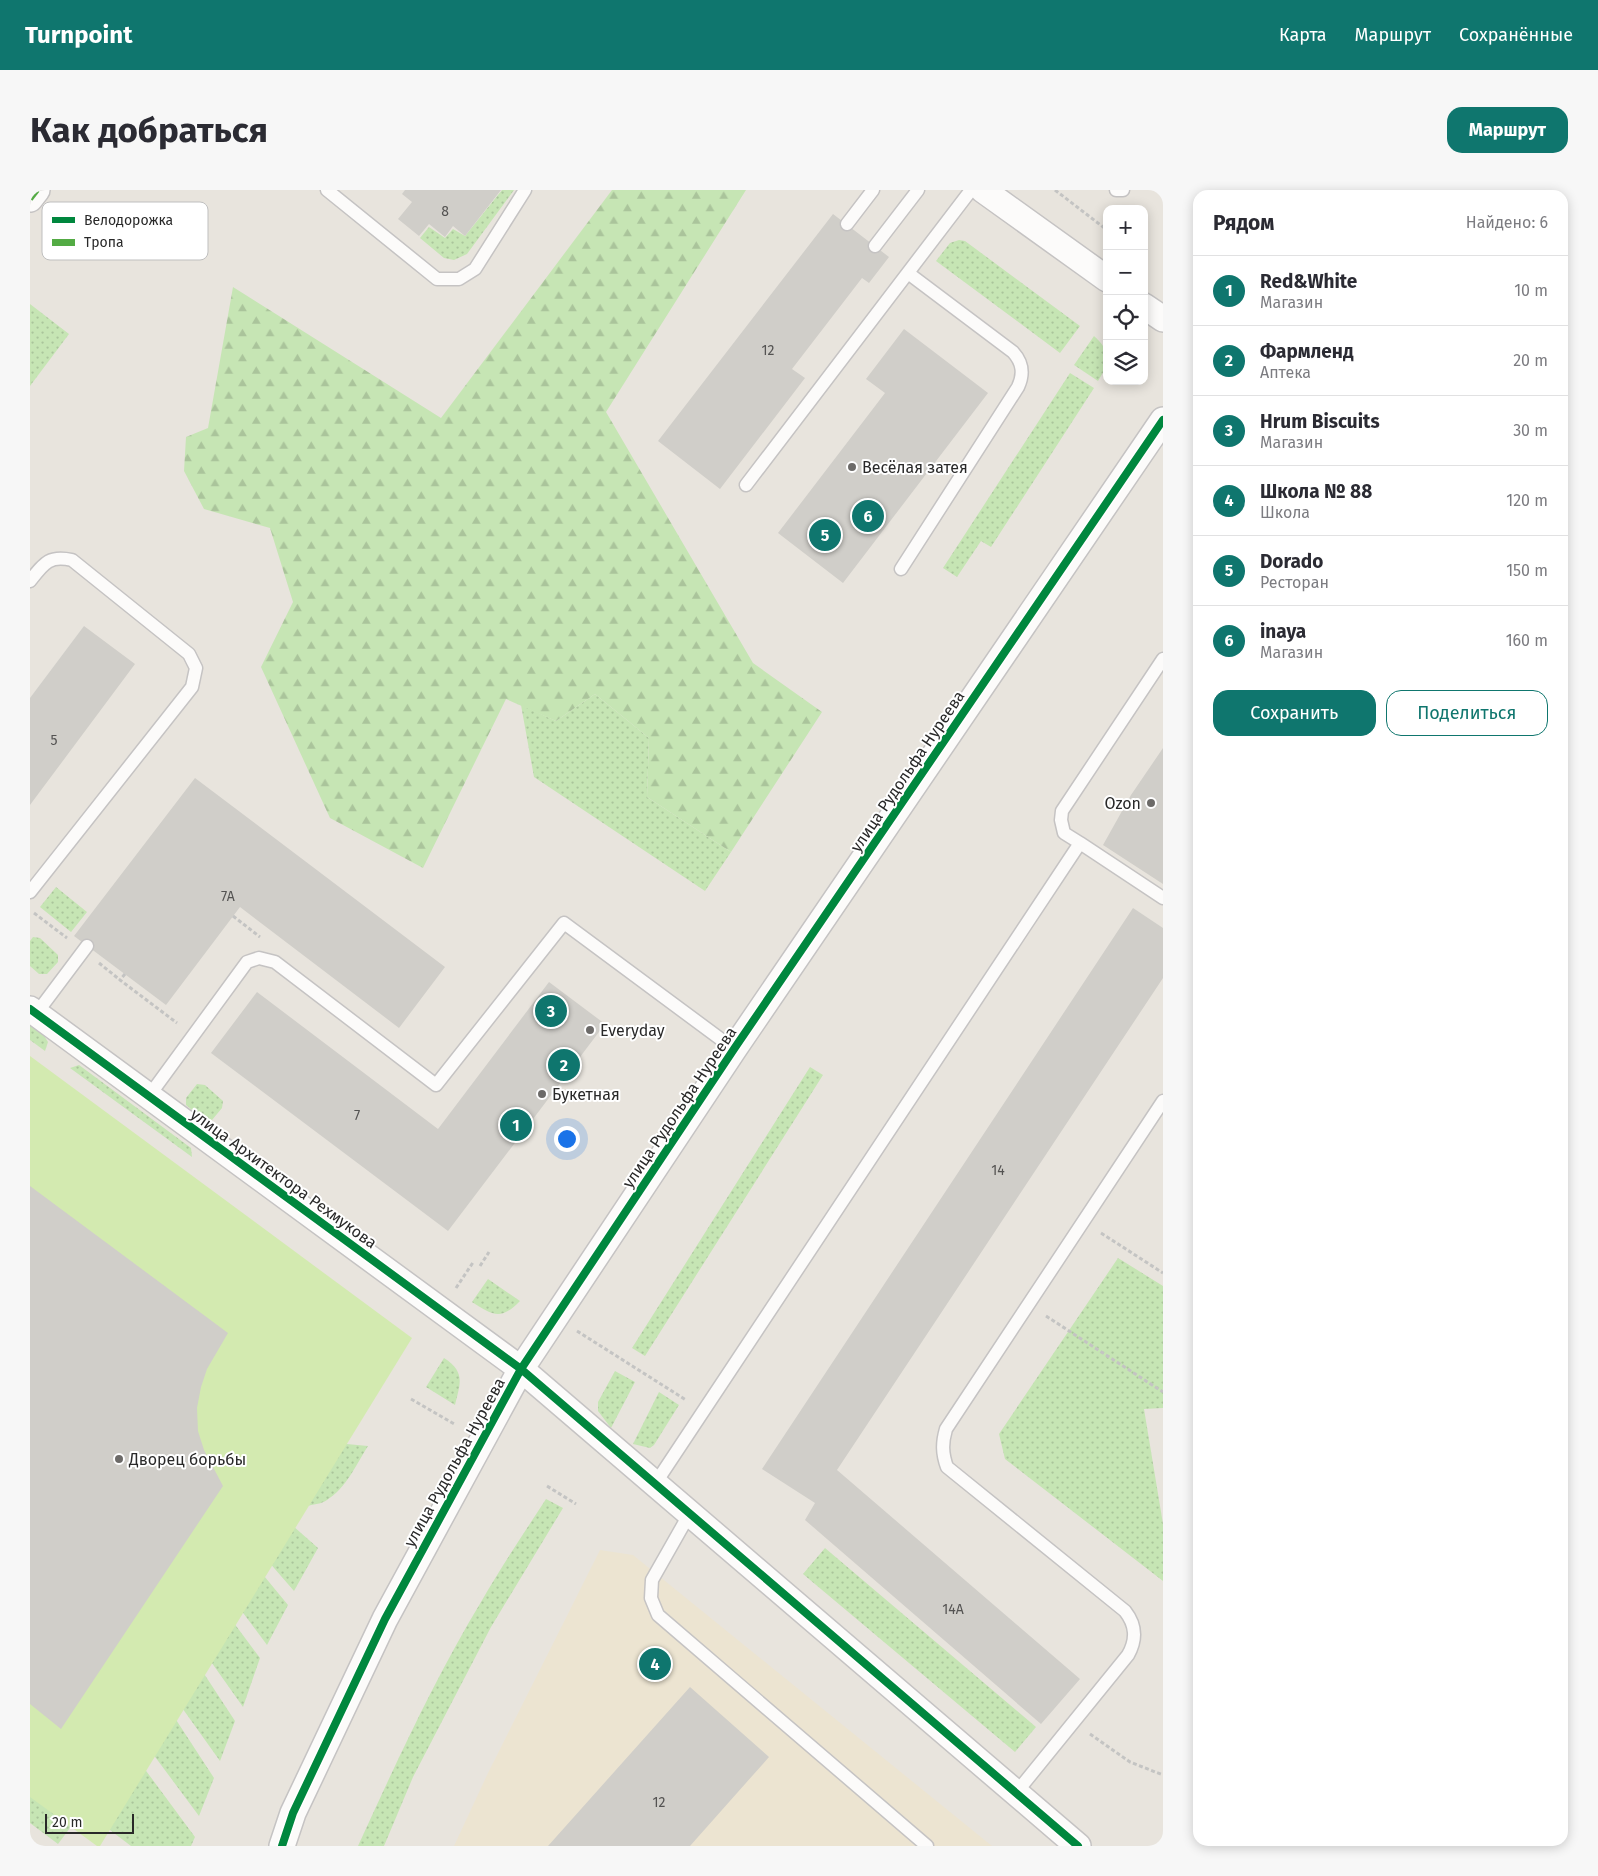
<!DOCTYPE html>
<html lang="ru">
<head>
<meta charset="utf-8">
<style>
  body { margin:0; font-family:"Fira Sans",sans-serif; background:#f7f7f7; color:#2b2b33 }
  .controls { position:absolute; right:15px; top:15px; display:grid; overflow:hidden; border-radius:10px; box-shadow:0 2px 12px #0003 }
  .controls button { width:45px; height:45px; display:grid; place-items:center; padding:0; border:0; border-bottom:1px solid #e1e1e2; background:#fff; color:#2b2b33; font:25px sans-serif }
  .scale { position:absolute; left:15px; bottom:12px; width:89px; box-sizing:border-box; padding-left:5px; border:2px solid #292929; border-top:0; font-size:14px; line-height:18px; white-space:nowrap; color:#292929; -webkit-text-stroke:4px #fff; paint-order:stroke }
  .you { position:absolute; left:536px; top:948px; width:18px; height:18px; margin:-12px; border:4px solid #fff; border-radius:50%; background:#1a73e8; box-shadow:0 0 0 8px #1a73e833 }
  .badge { display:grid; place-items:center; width:32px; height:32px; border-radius:50%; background:#0f766e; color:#fff; font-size:16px; font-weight:700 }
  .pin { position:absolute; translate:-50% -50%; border:2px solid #fff; box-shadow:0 1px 5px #0006 }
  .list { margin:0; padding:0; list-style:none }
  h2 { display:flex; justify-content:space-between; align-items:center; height:65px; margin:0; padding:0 20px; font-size:21px }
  h2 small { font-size:16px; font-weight:400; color:#7c7c81 }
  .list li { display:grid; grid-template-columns:32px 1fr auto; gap:15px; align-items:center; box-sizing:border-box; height:70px; padding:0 20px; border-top:1px solid #e1e1e2 }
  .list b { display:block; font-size:19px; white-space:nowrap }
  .list p { margin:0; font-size:16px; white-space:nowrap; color:#7c7c81 }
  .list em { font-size:16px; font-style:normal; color:#7c7c81 }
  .actions { display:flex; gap:10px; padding:15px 20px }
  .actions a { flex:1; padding:11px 0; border:1px solid #0f766e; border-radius:15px; text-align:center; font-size:18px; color:#0f766e }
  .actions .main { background:#0f766e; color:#fff }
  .icon { flex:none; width:28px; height:28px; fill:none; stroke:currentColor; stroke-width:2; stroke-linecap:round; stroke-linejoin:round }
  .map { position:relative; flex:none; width:1133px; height:1656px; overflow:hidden; border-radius:15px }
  header { display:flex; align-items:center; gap:30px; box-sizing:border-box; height:70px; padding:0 25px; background:#0f766e; color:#fff }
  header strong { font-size:24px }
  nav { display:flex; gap:28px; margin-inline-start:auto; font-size:18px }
  .intro { display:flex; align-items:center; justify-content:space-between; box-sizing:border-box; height:120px; padding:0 30px }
  h1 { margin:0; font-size:35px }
  .button { padding:12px 22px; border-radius:15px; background:#0f766e; color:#fff; font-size:18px; font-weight:700 }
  main { display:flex; gap:30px; padding:0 30px }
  aside { flex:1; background:#fff; border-radius:15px; box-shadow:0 2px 12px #0003 }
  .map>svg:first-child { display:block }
</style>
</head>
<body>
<header>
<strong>Turnpoint</strong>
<nav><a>Карта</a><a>Маршрут</a><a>Сохранённые</a></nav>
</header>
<div class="intro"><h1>Как добраться</h1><a class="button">Маршрут</a></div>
<main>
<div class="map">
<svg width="1133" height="1656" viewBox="0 0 1133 1656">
  <defs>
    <pattern id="grass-dots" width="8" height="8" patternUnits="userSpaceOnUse" patternTransform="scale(1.25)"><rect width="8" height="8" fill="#c6e5b4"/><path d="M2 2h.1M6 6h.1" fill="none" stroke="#aac49b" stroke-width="1.8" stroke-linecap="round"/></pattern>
    <pattern id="forest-firs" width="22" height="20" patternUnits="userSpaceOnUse" patternTransform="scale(1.25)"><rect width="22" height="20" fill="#c6e5b4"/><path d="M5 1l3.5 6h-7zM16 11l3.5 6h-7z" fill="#aac49b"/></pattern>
  </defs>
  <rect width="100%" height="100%" fill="#e8e4dd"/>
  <path fill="#ece4d1" d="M570,1360L603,1365L962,1656H424L458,1583Z"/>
  <path fill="url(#grass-dots)" d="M472,0H484L437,64L424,70L414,68L390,48L399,37L415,48L423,39L435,46Z
    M929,50L935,51L1050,136L1030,163L906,71L920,53Z
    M0,114L39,144L0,196Z
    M1064,146C1081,161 1080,173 1068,191L1044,175Z
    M1040,183L1064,198L961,357L951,351L927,387L913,378Z
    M565,504L619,548L617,607L701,662L675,701L504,587L491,515L526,531Z
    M26,697L57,722L41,742L10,717Z
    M3,747L10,748L28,765V772L17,784H9L0,776V751Z
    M0,834L13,844L18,852L15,861L0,850Z
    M49,875L161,958L162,967L40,878Z
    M780,877L793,885L615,1166L602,1158Z
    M167,894L175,895L193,911L192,918L182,930H174L156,915V908Z
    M1088,1068L1133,1096V1218L1114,1219L1133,1334V1391L975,1269L969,1244Z
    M458,1089L490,1111C471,1131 462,1125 442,1112Z
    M414,1168C436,1182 430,1194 425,1215L396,1197Z
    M585,1181L605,1192L581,1238L568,1221V1212Z
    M629,1202L649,1215L624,1255L620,1258L603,1254Z
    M306,1253L338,1256C326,1275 316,1298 297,1310C292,1314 284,1314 278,1316Z
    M516,1309L533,1318L461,1437L383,1587L354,1656H328C366,1573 404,1490 451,1412C471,1377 494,1343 516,1309Z
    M254,1328L288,1358L264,1401L231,1363Z
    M795,1358L1006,1537L985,1562L773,1384Z
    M225,1375L258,1415L237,1455L202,1408Z
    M195,1421L230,1468L213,1517L172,1459Z
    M165,1470L205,1531L190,1571L145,1508Z
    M139,1519L184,1588L169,1626L117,1556Z
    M111,1574L165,1647L161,1656H101L72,1634Z
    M0,1596L46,1630L28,1654L0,1633Z"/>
  <path fill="url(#forest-firs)" d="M582,0H716L576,222L723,473L792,522L701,662L617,607L619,548L565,504L526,531L476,509L393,678L300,628L231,477L263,412L240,338L174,319L154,281L156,247L178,238L203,97L411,228Z"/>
  <path fill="#d3eab0" d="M0,866L382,1148L70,1656H67L0,1607Z"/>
  <path fill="#d0cec9" d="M375,0H471L435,46L423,36L415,47L399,34L389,46L368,29L382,12L372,4Z
    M803,24L859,67L839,93L832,88L762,179L775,188L690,299L628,251Z
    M874,139L958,203L813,393L748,343L855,203L836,189Z
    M54,436L105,474L0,615V508Z
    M1133,558V694L1073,655L1101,605Z
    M165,588L415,777L369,838L210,717L136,815L44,746Z
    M1103,718L1133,738V788L807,1280L1050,1489L1011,1534L775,1330L785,1313L732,1279Z
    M519,792L575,834L418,1041L181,863L227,802L408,939Z
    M0,996L198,1143L177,1179L171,1197L167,1218L168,1241L174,1260L193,1296L31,1539L0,1514Z
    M660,1497L739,1567L660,1656H518Z"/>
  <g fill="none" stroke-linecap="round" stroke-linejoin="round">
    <g stroke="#c5c3c3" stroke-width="15">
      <path id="service" d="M297,0L407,89H429L445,79L495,0
        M1086,0H1093
        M817,34L843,0
        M845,56L888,0
        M716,295L941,0
        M871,379L988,197C994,184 993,173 983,162L878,83
        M0,391C14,373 19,365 42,370L159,464L166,478L162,497L0,702
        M1050,653L1034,643L1031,630L1032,621L1133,469
        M6,824L57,756
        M119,906L217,772L229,768L245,772L406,895L534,733L704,859
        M625,1294L1050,653L1133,708
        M660,1323L622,1390L621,1408L628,1425L897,1656
        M986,1603L1098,1465C1107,1449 1106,1435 1095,1421L917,1277C912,1263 912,1253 916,1239L1133,911"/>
    </g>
    <g stroke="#c5c3c3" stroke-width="28">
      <path id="minor" d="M953,0L1077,89
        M0,9L7,0
        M1114,116L1133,129
        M0,819L491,1179L1048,1656
        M252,1656L263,1623L355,1429L491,1179L704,859L1133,230"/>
    </g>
    <path stroke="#c4c4c3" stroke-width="3" stroke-dasharray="4 2.5" stroke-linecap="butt" d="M1025,0L1077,40
      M4,723L37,748
      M203,726L230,747
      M69,773L90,790
      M95,784L90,790L147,833
      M1071,1043L1133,1083
      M450,1076L459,1062
      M426,1098L444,1071
      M1016,1126L1133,1202
      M547,1141L656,1210
      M381,1209L426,1235
      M517,1296L546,1314
      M1060,1544L1100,1572L1133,1585"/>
    <use href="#service" stroke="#fcfbfa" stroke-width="12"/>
    <use href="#minor" stroke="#fcfbfa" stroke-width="25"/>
    <path stroke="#53ab44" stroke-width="6" stroke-dasharray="12 6" stroke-linecap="butt" d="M0,9L7,0"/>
    <g stroke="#fff" stroke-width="11">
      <path id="cycleway" d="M0,819L491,1179L1048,1656
        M252,1656L263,1623L355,1429L491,1179L704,859L1133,230"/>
    </g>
    <use href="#cycleway" stroke="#00873e" stroke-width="8"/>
  </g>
  <g fill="#6c6a68" stroke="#fff" stroke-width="2">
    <circle cx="822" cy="277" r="5"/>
    <circle cx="1121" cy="613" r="5"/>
    <circle cx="560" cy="840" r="5"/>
    <circle cx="512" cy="904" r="5"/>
    <circle cx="89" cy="1269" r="5"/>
  </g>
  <g text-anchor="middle" stroke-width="4" stroke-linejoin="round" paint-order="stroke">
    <g font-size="14" fill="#545352">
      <text x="415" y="26">8</text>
      <text x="738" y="165">12</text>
      <text x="24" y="555">5</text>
      <text x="198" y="711">7А</text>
      <text x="327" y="930">7</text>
      <text x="968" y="985">14</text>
      <text x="923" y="1424">14А</text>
      <text x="629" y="1617">12</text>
    </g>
    <g font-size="16" fill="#292929" stroke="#fff" text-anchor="start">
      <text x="832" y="283">Весёлая затея</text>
      <text x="1111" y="619" text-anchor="end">Ozon</text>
      <text x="570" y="846">Everyday</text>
      <text x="522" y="910">Букетная</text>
      <text x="99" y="1275">Дворец борьбы</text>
    </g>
    <g font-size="16" fill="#292929" stroke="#fff">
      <text transform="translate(877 581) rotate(-56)" y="6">улица Рудольфа Нуреева</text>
      <text transform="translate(649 917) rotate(-56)" y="6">улица Рудольфа Нуреева</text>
      <text transform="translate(254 988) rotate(36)" y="6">улица Архитектора Рехмукова</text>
      <text transform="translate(424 1272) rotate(-61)" y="6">улица Рудольфа Нуреева</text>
    </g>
  </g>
  <rect x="12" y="12" width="166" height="58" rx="8" fill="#fff" stroke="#bfbfbf" stroke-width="1"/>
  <rect x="22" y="27" width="23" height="6" fill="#00873e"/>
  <rect x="22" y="49" width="23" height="7" fill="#53ab44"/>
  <g font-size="14" fill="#292929">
    <text x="54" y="35">Велодорожка</text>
    <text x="54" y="57">Тропа</text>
  </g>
</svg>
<div class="controls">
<button>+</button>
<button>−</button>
<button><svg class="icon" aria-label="locate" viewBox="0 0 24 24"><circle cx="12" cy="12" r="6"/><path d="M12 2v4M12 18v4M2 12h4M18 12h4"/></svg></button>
<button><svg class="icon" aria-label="layers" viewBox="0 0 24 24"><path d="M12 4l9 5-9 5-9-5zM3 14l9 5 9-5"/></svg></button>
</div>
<div class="scale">20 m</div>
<div class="you"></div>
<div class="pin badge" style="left:486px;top:935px">1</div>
<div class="pin badge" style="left:534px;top:875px">2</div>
<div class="pin badge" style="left:521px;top:821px">3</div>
<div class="pin badge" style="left:625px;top:1474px">4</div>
<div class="pin badge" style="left:795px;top:345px">5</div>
<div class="pin badge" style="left:838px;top:326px">6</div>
</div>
<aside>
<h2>Рядом<small>Найдено: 6</small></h2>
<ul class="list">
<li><span class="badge">1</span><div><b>Red&amp;White</b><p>Магазин</p></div><em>10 m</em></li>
<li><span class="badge">2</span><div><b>Фармленд</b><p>Аптека</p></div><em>20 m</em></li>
<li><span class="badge">3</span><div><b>Hrum Biscuits</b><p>Магазин</p></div><em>30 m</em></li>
<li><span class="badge">4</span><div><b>Школа № 88</b><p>Школа</p></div><em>120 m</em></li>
<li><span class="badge">5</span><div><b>Dorado</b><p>Ресторан</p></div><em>150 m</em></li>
<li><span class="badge">6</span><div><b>inaya</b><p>Магазин</p></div><em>160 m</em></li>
</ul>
<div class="actions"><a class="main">Сохранить</a><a>Поделиться</a></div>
</aside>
</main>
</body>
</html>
